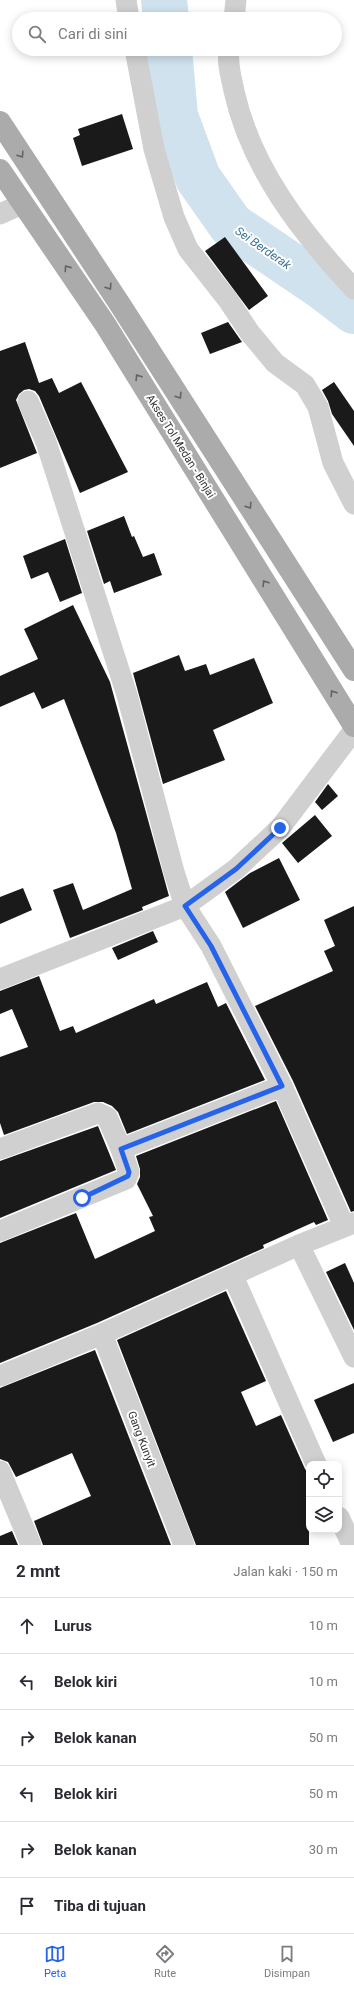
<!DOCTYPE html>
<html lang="id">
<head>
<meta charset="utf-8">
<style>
  body { margin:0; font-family:Roboto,sans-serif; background:#f2f2f3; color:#2b2b33 }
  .controls { position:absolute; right:12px; bottom:12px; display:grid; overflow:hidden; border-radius:8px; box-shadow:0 2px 10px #0003 }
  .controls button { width:36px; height:36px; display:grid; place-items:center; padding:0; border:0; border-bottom:1px solid #e1e1e2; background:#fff; color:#2b2b33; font:20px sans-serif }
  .stop { position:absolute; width:12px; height:12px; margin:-9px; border:3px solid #2563eb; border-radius:50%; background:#fff }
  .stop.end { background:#2563eb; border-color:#fff; box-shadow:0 1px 4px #0008 }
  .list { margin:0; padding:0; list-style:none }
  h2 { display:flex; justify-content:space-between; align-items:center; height:52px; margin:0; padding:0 16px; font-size:17px }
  h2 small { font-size:13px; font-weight:400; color:#7c7c81 }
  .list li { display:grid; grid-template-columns:26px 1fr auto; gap:12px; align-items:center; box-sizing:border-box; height:56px; padding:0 16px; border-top:1px solid #e1e1e2 }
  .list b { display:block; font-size:15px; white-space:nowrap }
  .list em { font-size:13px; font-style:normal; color:#7c7c81 }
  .icon { flex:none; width:22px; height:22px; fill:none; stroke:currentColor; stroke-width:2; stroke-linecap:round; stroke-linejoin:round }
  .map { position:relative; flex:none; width:354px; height:1545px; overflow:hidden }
  .search { position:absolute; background:#fff; box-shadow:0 2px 10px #0003; left:12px; right:12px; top:12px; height:44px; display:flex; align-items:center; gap:10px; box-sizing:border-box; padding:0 14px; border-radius:22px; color:#7c7c81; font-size:15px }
  .sheet { height:388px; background:#fff }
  nav { display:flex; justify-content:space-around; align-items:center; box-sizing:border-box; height:56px; border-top:1px solid #e1e1e2; background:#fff; font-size:11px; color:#7c7c81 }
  nav a { display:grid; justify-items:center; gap:2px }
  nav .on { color:#2563eb }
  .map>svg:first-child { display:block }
</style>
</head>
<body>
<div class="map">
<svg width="354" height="1545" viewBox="0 0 354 1545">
  <rect width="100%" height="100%" fill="#fff"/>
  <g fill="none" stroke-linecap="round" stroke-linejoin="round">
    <path stroke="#cfe2ee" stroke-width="46" d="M164,0L166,19
      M169,49L175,116L198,178L231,225L324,288L354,311"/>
  </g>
  <path fill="#1a1a1a" d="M101,13L103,19H81Z
    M72,49H96L74,56Z
    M122,114L133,149L82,166L73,138L80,135L78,129Z
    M225,237L268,296L249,310L205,251Z
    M228,322L242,342L210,354L201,333Z
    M25,342L39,383L52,378L59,393L81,382L128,472L80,493L39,396L35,391L29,389L24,390L19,394L16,400L37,453L0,468V351Z
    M334,382L354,411V446L332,414L328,401L322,390Z
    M124,516L132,537L134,536L143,557L154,553L162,575L114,593L110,581L104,584L87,531Z
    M65,539L82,593L60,602L48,572L31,579L23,556Z
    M73,605L110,682L169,896L142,907L143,910L70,938L53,890L73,883L83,910L132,889L116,833L64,699L42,709L34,692L0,707V676L38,659L24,629Z
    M179,655L185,671L206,664L210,675L254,658L273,703L213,730L225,760L163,784L133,673Z
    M328,784L338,796L322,810L315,802Z
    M315,815L332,836L298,863L282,843Z
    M279,858L300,900L243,928L225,892L250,873Z
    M23,888L32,910L0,924V897Z
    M354,906V1211L351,1212L293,1081L255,1006L333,971L324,951L335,946L324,920Z
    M153,931L158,942L118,960L112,948Z
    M39,976L60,1031L73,1026L76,1033L154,999L156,1004L207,982L218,1007L226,1003L265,1080L127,1134L118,1112L112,1106L103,1102H94L4,1135L0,1123V1057L28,1047L12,1009L0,1014V991Z
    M276,1101L328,1220L316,1225L314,1222L263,1245L264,1248L97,1323L0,1363V1243L76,1213L95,1259L155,1231L149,1217L153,1216L137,1184L140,1177V1169L136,1156Z
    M98,1126L116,1170L0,1218V1161Z
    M345,1263L354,1283V1330L326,1272Z
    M226,1291L266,1381L241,1392L256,1426L281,1415L305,1469L309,1474V1545H196L117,1340Z
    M95,1350L171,1545H43L34,1521L91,1496L72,1453L16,1477L8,1462L0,1459V1388Z
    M354,1383V1433L333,1442L314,1400Z
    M12,1531L18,1545H0V1536Z"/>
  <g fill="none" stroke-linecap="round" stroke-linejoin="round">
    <path stroke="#d0d0d0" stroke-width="21" d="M126,0L129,19
      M234,19L236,0
      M135,49L154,149L174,217L188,249L228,300L250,333L275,363L305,385L318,407L333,463L354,504
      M229,49C227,64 231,76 234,91C251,168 301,232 354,289
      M0,214L22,204
      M28,401L46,442L127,695L174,872L185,906L211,946L282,1086L344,1226
      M0,979L185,906L236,869L280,828L354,730
      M0,1149L98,1113L107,1117L121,1149
      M0,1231L126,1179L129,1172L121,1149L282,1086
      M299,1245L354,1357
      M233,1276L316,1464
      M102,1334L184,1545
      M0,1376L102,1334L299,1245L354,1223
      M0,1471L31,1545
      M339,1517L352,1545"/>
    <path stroke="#ababab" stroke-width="22" d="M0,122L121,306L354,670
      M0,170L105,324L354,726"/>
  </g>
  <defs><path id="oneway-chevron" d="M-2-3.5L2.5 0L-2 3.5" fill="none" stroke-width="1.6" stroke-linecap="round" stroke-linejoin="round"/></defs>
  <g stroke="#636363">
    <use href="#oneway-chevron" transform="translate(21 155) rotate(57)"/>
    <use href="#oneway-chevron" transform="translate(67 268) rotate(-125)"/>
    <use href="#oneway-chevron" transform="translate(109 287) rotate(57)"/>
    <use href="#oneway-chevron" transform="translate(138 377) rotate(-122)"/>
    <use href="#oneway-chevron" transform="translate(179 396) rotate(57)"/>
    <use href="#oneway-chevron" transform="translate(249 506) rotate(57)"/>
    <use href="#oneway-chevron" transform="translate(265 583) rotate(-122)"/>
    <use href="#oneway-chevron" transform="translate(333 693) rotate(-122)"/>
  </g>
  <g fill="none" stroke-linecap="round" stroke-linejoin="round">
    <path stroke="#2563eb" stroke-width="5" d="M82,1198L128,1176L129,1172L121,1149L282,1086L211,946L185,906L236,869L280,828"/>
  </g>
  <g text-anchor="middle" stroke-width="4" stroke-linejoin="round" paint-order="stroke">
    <g font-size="11" fill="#333" stroke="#fff">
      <text transform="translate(181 446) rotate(58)" y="4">Akses Tol Medan - Binjai</text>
      <text transform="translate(142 1439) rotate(69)" y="4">Gang Kunyit</text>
    </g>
    <g font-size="12" font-style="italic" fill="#3f7597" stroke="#fff">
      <text transform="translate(263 248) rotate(35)" y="4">Sei Berderak</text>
    </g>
  </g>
</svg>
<div class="controls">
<button><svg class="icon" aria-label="locate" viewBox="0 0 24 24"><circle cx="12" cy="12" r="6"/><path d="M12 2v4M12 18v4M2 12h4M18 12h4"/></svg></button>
<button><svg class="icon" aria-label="layers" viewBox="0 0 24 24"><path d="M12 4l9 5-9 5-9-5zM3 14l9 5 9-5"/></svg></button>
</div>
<div class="stop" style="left:82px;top:1198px"></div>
<div class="stop end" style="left:280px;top:828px"></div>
<div class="search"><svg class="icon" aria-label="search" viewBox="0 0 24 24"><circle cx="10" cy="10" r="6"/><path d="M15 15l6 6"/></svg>Cari di sini</div>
</div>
<section class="sheet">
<h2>2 mnt<small>Jalan kaki · 150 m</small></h2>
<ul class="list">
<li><svg class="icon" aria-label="ahead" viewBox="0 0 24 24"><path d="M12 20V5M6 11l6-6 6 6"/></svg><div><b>Lurus</b></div><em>10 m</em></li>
<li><svg class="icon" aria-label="left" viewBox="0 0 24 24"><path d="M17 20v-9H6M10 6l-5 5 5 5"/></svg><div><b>Belok kiri</b></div><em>10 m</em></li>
<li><svg class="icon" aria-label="right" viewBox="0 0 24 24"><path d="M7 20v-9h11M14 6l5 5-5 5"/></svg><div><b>Belok kanan</b></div><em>50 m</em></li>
<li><svg class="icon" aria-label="left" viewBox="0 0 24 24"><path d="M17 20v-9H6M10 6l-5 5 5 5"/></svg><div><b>Belok kiri</b></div><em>50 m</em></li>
<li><svg class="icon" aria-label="right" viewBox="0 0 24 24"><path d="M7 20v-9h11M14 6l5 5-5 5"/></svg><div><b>Belok kanan</b></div><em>30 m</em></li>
<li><svg class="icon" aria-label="arrive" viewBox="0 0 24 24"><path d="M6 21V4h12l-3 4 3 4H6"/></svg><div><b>Tiba di tujuan</b></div></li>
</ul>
</section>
<nav>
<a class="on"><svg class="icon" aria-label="map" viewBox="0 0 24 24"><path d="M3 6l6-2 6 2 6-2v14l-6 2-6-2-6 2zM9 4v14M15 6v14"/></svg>Peta</a>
<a><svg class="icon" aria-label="directions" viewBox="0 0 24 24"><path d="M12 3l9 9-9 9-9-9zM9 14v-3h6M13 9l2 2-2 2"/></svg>Rute</a>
<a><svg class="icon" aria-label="saved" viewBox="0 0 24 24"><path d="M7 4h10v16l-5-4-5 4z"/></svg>Disimpan</a>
</nav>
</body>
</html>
